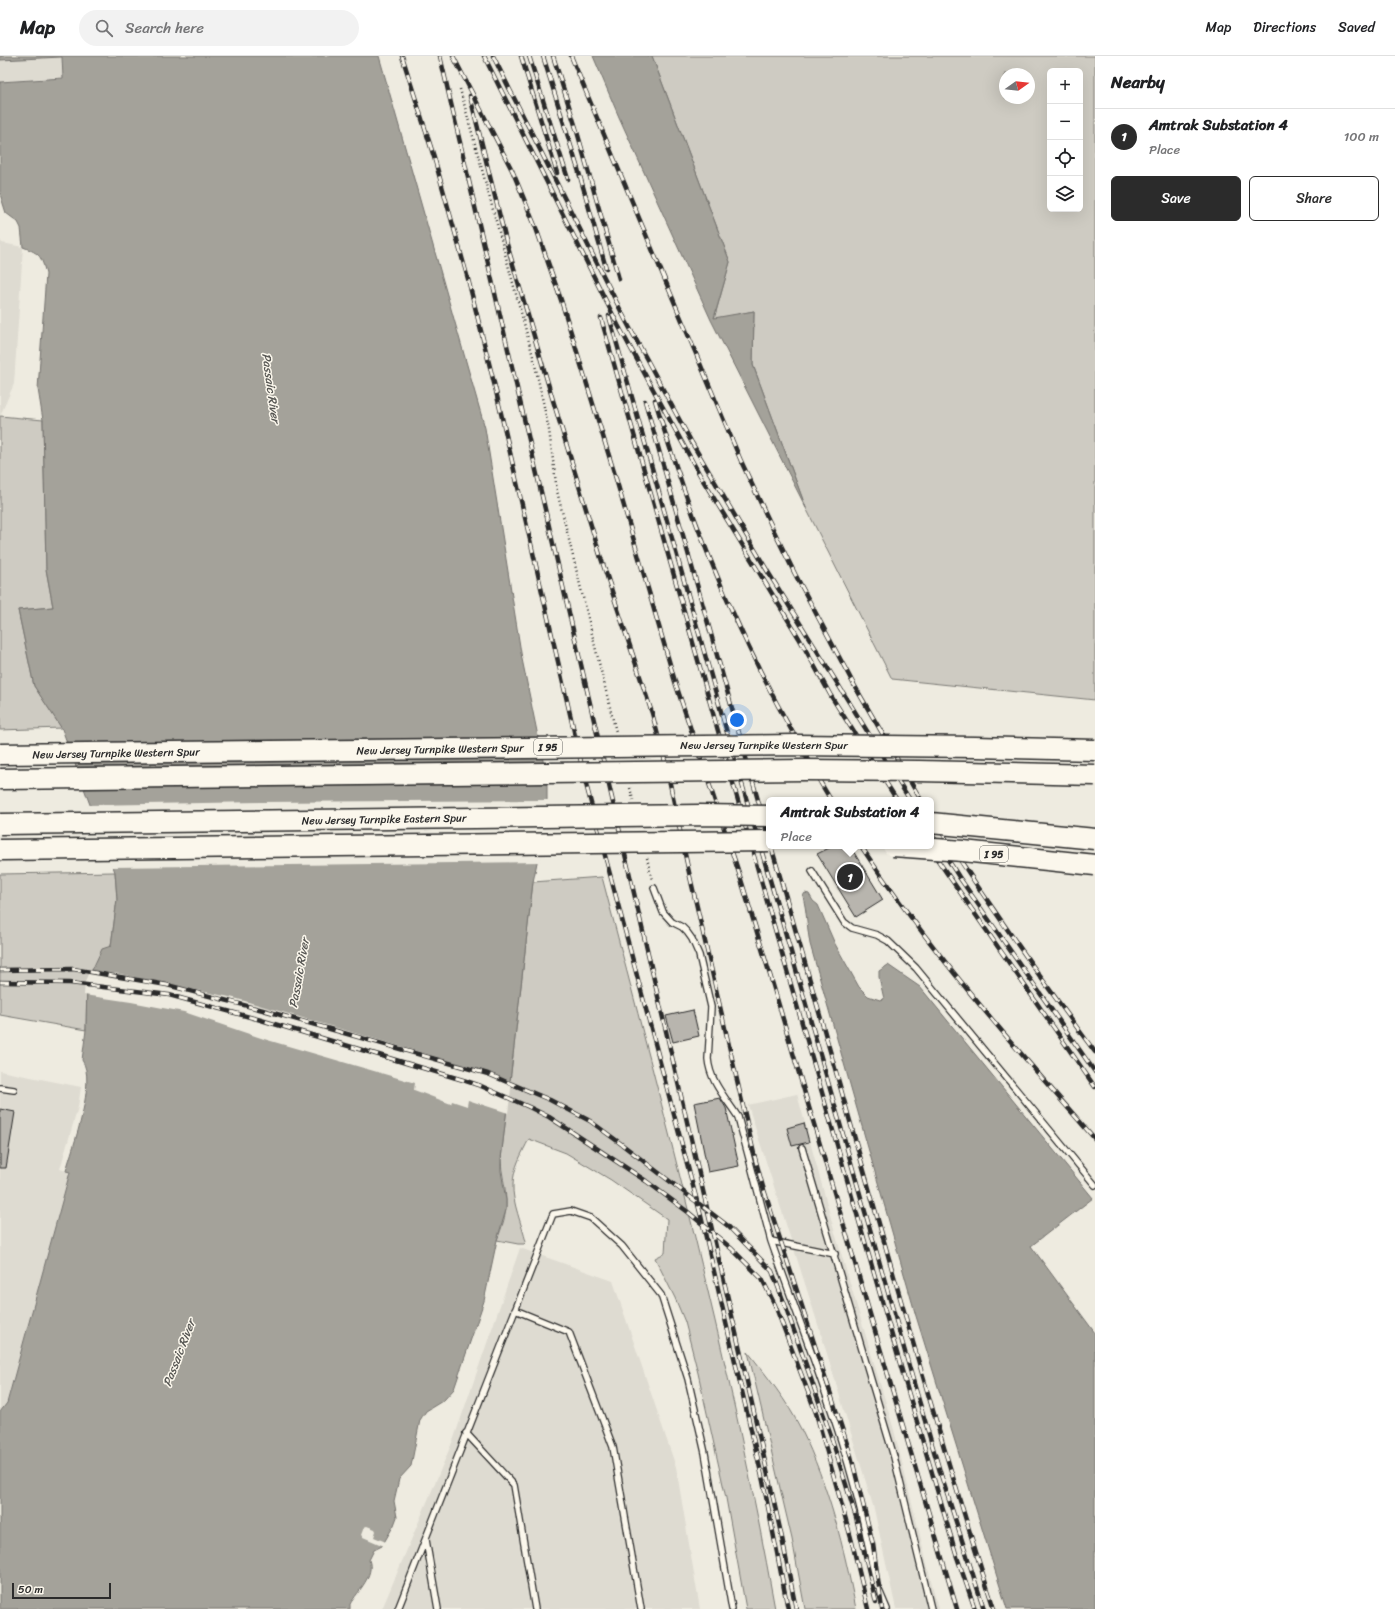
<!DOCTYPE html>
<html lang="en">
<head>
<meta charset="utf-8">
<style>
  body { margin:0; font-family:Sriracha,sans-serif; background:#f2f2f2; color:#202124 }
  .controls { position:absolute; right:12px; top:12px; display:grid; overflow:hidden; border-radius:6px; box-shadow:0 4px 16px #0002 }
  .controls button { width:36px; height:36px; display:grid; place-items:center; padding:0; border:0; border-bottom:1px solid #e0e0e0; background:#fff; color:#202124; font:20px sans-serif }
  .compass { position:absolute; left:999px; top:12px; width:36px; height:36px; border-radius:50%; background:#fff; box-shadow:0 4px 16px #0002; rotate:75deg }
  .scale { position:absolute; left:12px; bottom:10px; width:99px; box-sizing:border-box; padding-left:4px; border:2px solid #2b2b2b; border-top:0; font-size:11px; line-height:14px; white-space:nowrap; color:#2b2b2b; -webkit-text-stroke:3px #fbf7ec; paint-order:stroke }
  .you { position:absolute; left:737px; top:664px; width:14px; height:14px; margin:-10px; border:3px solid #fff; border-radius:50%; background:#1a73e8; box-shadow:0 0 0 6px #1a73e833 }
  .badge { display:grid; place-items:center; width:26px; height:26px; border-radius:50%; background:#2b2b2b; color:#fff; font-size:13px; font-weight:700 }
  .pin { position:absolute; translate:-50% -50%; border:2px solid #fff; box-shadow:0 1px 4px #0006 }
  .popup { position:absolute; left:766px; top:741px; width:168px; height:52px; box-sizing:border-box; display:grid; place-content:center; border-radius:6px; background:#fff; filter:drop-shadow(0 1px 3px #0005); font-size:13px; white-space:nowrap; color:#757577 }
  .popup b { font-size:15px; color:#202124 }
  .popup::after { content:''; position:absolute; left:50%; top:100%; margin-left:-8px; border:8px solid transparent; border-top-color:#fff }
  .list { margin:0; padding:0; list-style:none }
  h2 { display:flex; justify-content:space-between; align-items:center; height:52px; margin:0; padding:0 16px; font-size:17px }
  h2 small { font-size:13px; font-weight:400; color:#757577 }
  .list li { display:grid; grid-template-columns:26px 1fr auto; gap:12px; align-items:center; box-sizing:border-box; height:56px; padding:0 16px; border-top:1px solid #e0e0e0 }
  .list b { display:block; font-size:15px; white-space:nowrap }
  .list p { margin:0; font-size:13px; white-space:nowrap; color:#757577 }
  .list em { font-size:13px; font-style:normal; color:#757577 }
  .actions { display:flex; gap:8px; padding:12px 16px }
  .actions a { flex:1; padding:9px 0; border:1px solid #2b2b2b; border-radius:6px; text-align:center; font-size:14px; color:#2b2b2b }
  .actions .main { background:#2b2b2b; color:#fff }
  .icon { flex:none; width:22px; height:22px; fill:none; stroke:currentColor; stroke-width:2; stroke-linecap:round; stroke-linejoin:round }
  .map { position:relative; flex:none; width:1095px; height:1553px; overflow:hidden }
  header { display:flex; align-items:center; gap:24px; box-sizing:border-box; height:56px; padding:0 20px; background:#fff; border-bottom:1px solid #e0e0e0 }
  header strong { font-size:19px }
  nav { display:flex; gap:22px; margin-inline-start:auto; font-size:14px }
  .search { width:280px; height:36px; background:#f2f2f2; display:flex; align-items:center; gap:10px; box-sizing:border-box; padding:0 14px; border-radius:22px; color:#757577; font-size:15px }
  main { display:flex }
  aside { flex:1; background:#fff }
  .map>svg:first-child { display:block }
</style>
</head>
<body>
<header>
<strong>Map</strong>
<div class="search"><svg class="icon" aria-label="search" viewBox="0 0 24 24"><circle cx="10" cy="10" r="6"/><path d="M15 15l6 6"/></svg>Search here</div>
<nav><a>Map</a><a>Directions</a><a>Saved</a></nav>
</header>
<main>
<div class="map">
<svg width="1095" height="1553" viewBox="0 0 1095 1553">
  <rect width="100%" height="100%" fill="#eeebe0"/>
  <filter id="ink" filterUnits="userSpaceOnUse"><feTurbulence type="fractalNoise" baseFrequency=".025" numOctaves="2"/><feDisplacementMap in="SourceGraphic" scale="8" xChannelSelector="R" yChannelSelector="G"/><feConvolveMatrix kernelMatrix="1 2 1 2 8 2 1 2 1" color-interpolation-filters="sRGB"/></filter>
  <g filter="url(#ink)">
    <path fill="#dedbd1" d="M62,1L63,21L0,26V4Z
      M0,184L2,187L23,191L14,328L0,360Z
      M0,1015L81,1031L78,1051L60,1113L70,1116L7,1347L0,1356Z
      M797,1038L835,1177L894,1374L938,1553H896L874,1453L821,1278L748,1049Z
      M520,1192L613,1225L676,1411L700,1553H382L454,1382Z"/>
    <path fill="#cecbc2" stroke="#7c7b76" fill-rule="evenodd" d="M652,0H1095V644L892,623L806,452L753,309L754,255L714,263L730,206ZM1050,15H1080V153H1050ZM1005,18H1029V42H1005Z
      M0,360L43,364L46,513L53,551L18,554L34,630L62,672L0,674Z
      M115,816L117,843L111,890L87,925L86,974L0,959V818Z
      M602,821C666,1064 731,1306 775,1553H746L726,1442L698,1317L685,1266L675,1242L655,1202L665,1197L667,1163L611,1124L566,1097L529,1083C522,1097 513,1112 513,1129C512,1146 522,1169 526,1186L524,1188H518L497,1184C502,1171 507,1158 506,1144C506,1130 501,1117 501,1103L533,826Z
      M748,1296C767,1320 787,1345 801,1373C829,1430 844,1492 856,1553H805L792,1483Z"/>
    <path fill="#a4a29a" stroke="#74726e" d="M0,0H379L485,372L522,603L547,724V757L533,826L501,1103V1115L506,1144V1154L497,1184L484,1245L454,1333L444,1344L426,1355L420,1364L411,1410L399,1423L394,1445L397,1461L394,1469L382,1490L374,1494L369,1504C375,1519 358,1535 350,1548V1553H0V1356L7,1347L70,1116L66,1115C73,1090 97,1025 82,1004L86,974L87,925L102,893L111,890L117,843L115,816L62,673L34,630L18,554L53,551L46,513L43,364L38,333L46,218C41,200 41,198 23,191L21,172L18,166L6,157L0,138V26L63,22L62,1L0,4Z
      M593,0H652L730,206L714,262L754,255L753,309L806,452L711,264L619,61Z
      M805,837L809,838L813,845L818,849L835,888L859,931L868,940L880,944L884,943L879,921V915L888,909L920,931L1093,1142L1031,1190L1095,1277V1553H1007L916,1260L810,888C807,872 807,856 803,840Z"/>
    <path fill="#eeebe0" d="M549,744V757L539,806L112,811L88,749L260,746Z
      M90,914L120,918L234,942L454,1006L512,1025L508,1057L468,1044L467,1050L452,1045L451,1048L414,1034L415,1027L264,983L184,956L131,946L84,939L85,925Z
      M367,1470L375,1473L376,1475L374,1481L386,1486L384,1490L363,1481L361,1479L364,1471Z"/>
    <path fill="#b8b5ae" stroke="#2b2b2b" d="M833,790H850L883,844L856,861L817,798Z
      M693,954L699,980L673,986L666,960Z
      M720,1042L726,1052L739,1110L708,1116L694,1047Z
      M0,1053L15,1056L6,1112H0Z
      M804,1067L809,1086L792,1090L787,1072Z"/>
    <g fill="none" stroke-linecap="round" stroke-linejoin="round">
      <g stroke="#2b2b2b" stroke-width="8">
        <path id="service" d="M812,815L844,866L852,872L877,879L888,885L916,912L1095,1129
          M654,832L663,856L672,866L682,871L687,876L692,883L699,899L711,951L708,1003C710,1026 726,1042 738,1061L771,1185L835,1198
          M0,1032L14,1034
          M802,1092L894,1401L931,1553
          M771,1185C809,1294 855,1402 873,1516L876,1527L887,1553
          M515,1254L569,1276L613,1391L641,1553
          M466,1377L514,1429L535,1553
          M426,1484L438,1553
          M398,1553L553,1158L571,1155L591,1162L622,1190L661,1239L688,1323L705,1397L732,1553"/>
      </g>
      <path stroke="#2b2b2b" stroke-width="2.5" stroke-dasharray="1 3" stroke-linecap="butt" d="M460,33L534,304L549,374L557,435L616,676
        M630,732L633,744
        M647,802L652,824"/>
      <use href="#service" stroke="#fbf7ec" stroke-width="5.5"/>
      <g stroke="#2b2b2b" stroke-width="4.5">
        <path id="rail" d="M402,0L434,101L468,223L495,331L587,732L701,1160L763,1425L788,1553
          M440,0L742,1303L782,1482L796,1553
          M453,0L512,114L536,172L561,244L614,416L676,629L739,817L770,919L957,1553
          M484,0L618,269L701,421L799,582L831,640L897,744
          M493,0L626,265L692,387L768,516L910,744
          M521,0L557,117
          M529,0L568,123
          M543,0L578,113L606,212
          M553,0L576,72L619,223
          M571,0L741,405L772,471L795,518L853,627L921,744
          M470,40L506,185L552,341L600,499L652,657L666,709L688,812L755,1102L763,1131L851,1400L873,1488L882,1553
          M609,260L728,680L789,889L915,1331L941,1419L984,1553
          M601,262L720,682L907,1332L956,1498L975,1553
          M655,344C690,462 737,579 798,686C809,706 819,725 831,744
          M645,345L769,783
          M931,760C983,840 1038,919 1095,996
          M931,777L959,821L1095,1016
          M771,790C846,1044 913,1301 994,1553
          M861,790C930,895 1013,989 1095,1083
          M928,790L1095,1031
          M0,914L73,913L167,929L263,954L488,1018L550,1044L590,1065L620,1087L728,1170L772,1215L785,1249L831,1380L856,1461L876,1546
          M0,926L70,927L169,939L261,964L463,1024L481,1030L529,1051L549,1061L572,1076L646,1125L688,1156L732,1193L762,1223L775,1249L816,1357L851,1482L868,1553"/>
      </g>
      <use href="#rail" stroke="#fbf7ec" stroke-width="3" stroke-dasharray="9" stroke-linecap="butt"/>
      <g stroke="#2b2b2b" stroke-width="23" stroke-linecap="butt">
        <path id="motorway-bridge" d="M0,698L796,689L976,691L1095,694
          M0,723L805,714L919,715L1095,719
          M931,767L1095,783
          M0,768L700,759L769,760
          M893,790L963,795L1095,809
          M0,794L769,785"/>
      </g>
      <use href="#motorway-bridge" stroke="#fbf7ec" stroke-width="20"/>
    </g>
  </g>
  <g text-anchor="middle" stroke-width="3" stroke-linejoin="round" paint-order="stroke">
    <g fill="#fbf7ec" stroke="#696865" stroke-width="1">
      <rect x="534" y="683" width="28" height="16" rx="3"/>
      <rect x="980" y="790" width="28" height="16" rx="3"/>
    </g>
    <g font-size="10" font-weight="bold" fill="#2b2b2b">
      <text x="548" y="695">I 95</text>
      <text x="994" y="802">I 95</text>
    </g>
    <g font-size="11" fill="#2b2b2b" stroke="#fbf7ec">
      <text x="764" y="693">New Jersey Turnpike Western Spur</text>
      <text transform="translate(440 693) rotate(-1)" y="4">New Jersey Turnpike Western Spur</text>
      <text transform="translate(116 697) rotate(-1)" y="4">New Jersey Turnpike Western Spur</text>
      <text transform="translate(384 763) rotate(-1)" y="4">New Jersey Turnpike Eastern Spur</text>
    </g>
    <g font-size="12" font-style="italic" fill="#555552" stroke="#fbf7ec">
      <text transform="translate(271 332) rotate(82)" y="4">Passaic River</text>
      <text transform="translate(299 917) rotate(-80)" y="4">Passaic River</text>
      <text transform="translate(179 1297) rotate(-69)" y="4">Passaic River</text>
    </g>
  </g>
</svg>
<div class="controls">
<button>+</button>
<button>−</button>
<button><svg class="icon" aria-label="locate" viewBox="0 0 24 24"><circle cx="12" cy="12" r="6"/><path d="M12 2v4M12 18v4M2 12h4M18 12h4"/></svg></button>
<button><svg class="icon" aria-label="layers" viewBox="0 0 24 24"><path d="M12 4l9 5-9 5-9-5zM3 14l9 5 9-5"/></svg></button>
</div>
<svg class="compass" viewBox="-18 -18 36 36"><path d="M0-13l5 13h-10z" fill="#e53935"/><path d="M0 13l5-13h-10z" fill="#757577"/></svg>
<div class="scale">50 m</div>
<div class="you"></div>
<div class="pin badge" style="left:850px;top:821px">1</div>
<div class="popup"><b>Amtrak Substation 4</b>Place</div>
</div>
<aside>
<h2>Nearby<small></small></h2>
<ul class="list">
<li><span class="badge">1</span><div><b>Amtrak Substation 4</b><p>Place</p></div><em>100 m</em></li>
</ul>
<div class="actions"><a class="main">Save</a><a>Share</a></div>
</aside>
</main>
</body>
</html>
